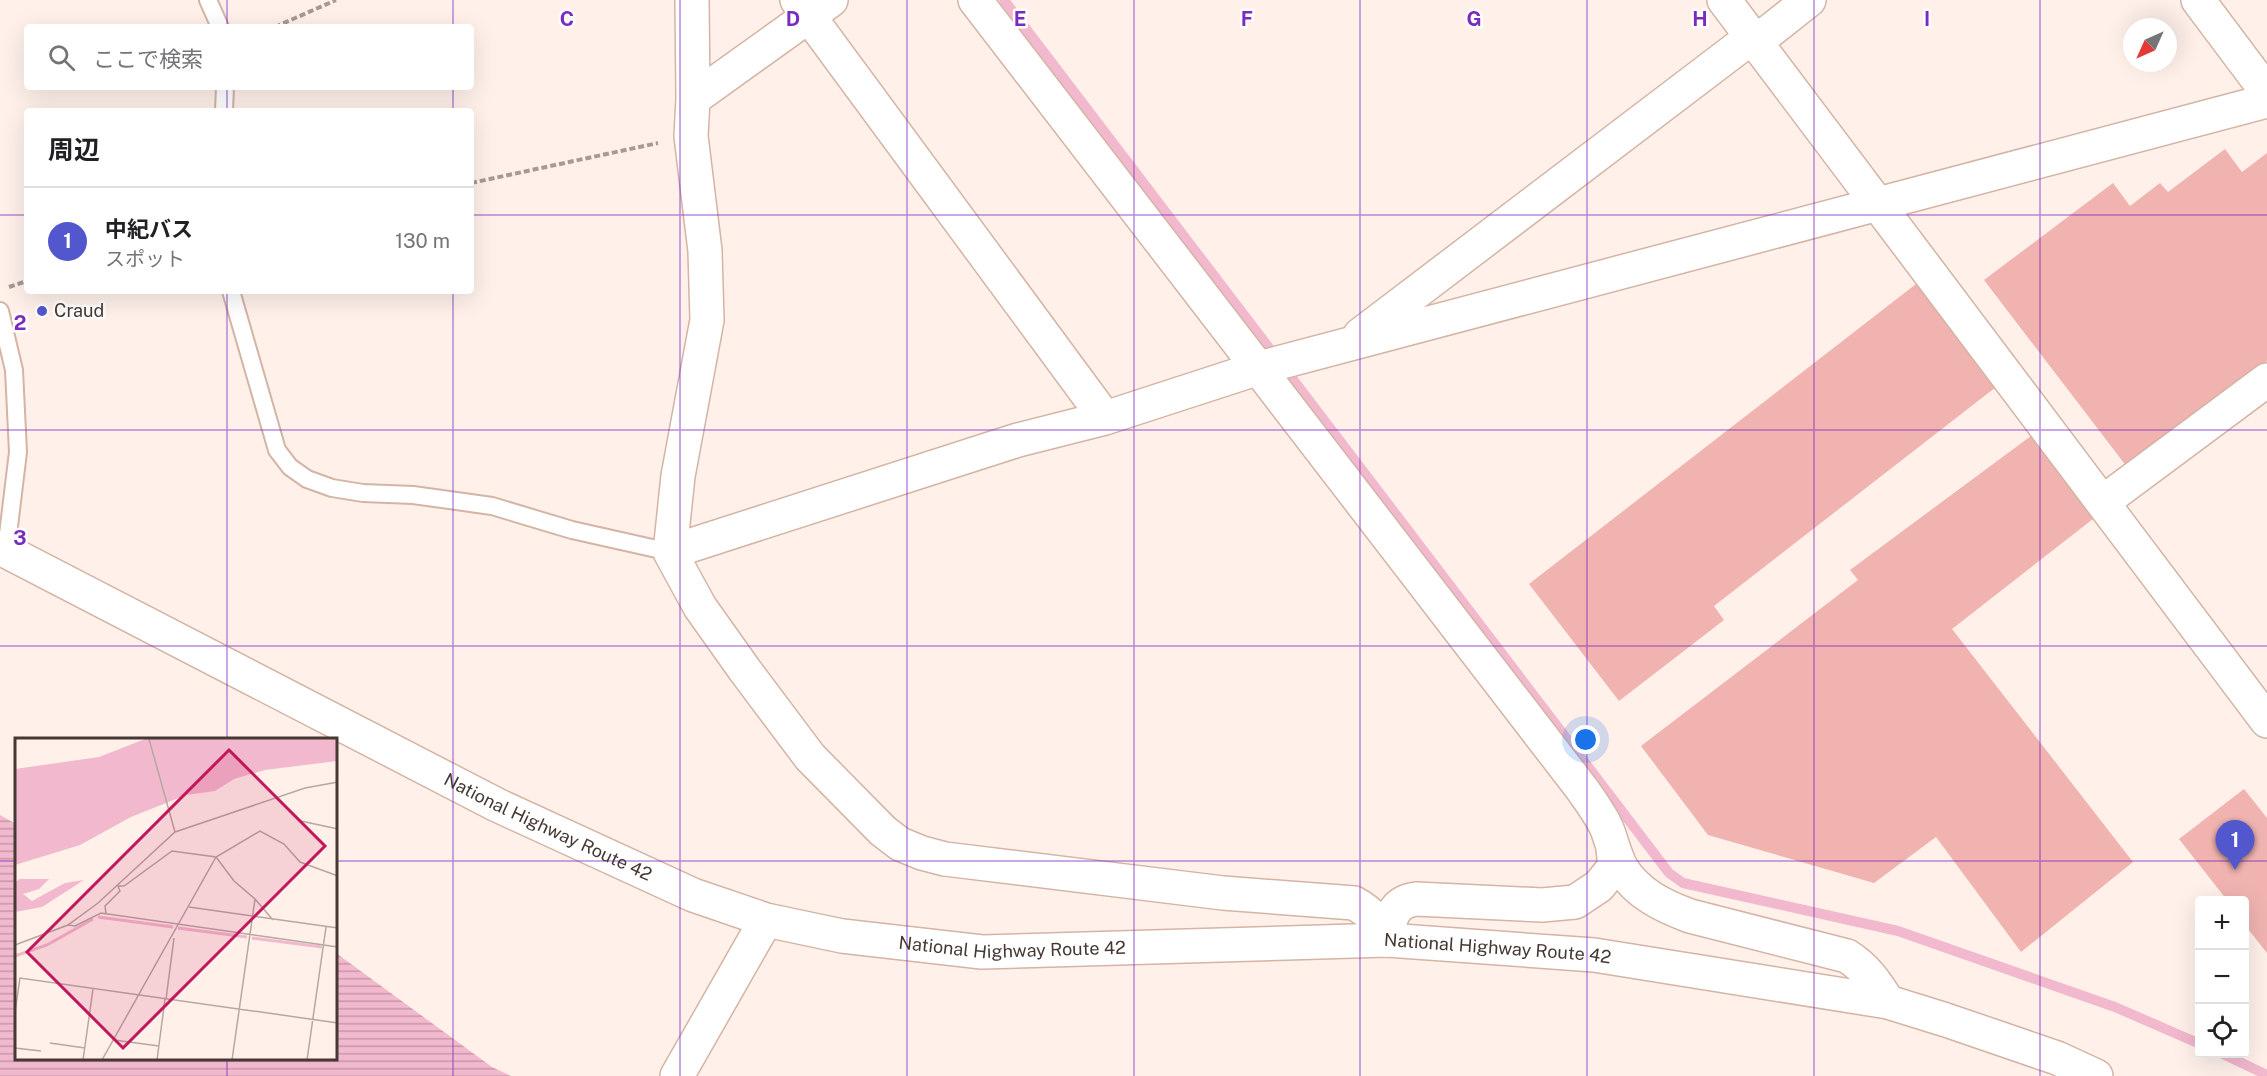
<!DOCTYPE html>
<html lang="ja">
<head>
<meta charset="utf-8">
<style>
  body { margin:0; font-family:"Public Sans","Noto Sans JP",sans-serif; background:#f6f6f6; color:#202124 }
  .controls { position:absolute; right:18px; bottom:18px; display:grid; overflow:hidden; border-radius:6px; box-shadow:0 6px 24px #0002 }
  .controls button { width:54px; height:54px; display:grid; place-items:center; padding:0; border:0; border-bottom:2px solid #e0e0e0; background:#fff; color:#202124; font:30px sans-serif }
  .compass { position:absolute; left:2123px; top:18px; width:54px; height:54px; border-radius:50%; background:#fff; box-shadow:0 6px 24px #0002; rotate:225deg }
  .you { position:absolute; left:1586px; top:740px; width:21px; height:21px; margin:-15px; border:4px solid #fff; border-radius:50%; background:#1a73e8; box-shadow:0 0 0 9px #1a73e833 }
  .badge { display:grid; place-items:center; width:39px; height:39px; border-radius:50%; background:#5257ce; color:#fff; font-size:20px; font-weight:700 }
  .pin { position:absolute; translate:-50% -50px; filter:drop-shadow(0 2px 3px #0008) }
  .pin::after { content:''; position:absolute; top:32px; width:21px; height:18px; background:inherit; clip-path:polygon(0 0,100% 0,50% 100%) }
  .list { margin:0; padding:0; list-style:none }
  h2 { display:flex; justify-content:space-between; align-items:center; height:78px; margin:0; padding:0 24px; font-size:26px }
  h2 small { font-size:20px; font-weight:400; color:#757577 }
  .list li { display:grid; grid-template-columns:39px 1fr auto; gap:18px; align-items:center; box-sizing:border-box; height:108px; padding:0 24px; border-top:2px solid #e0e0e0 }
  .list b { display:block; font-size:22px; white-space:nowrap }
  .list p { margin:0; font-size:20px; white-space:nowrap; color:#757577 }
  .list em { font-size:20px; font-style:normal; color:#757577 }
  .icon { flex:none; width:33px; height:33px; fill:none; stroke:currentColor; stroke-width:2; stroke-linecap:round; stroke-linejoin:round }
  .map { position:relative; flex:none; width:2267px; height:1076px; overflow:hidden }
  .search { position:absolute; background:#fff; box-shadow:0 6px 24px #0002; left:24px; top:24px; width:450px; height:66px; display:flex; align-items:center; gap:15px; box-sizing:border-box; padding:0 21px; border-radius:6px; color:#757577; font-size:22px }
  .panel { position:absolute; background:#fff; box-shadow:0 6px 24px #0002; left:24px; top:108px; width:450px; height:186px; border-radius:6px }
  .map>svg:first-child { display:block }
</style>
</head>
<body>
<div class="map">
<svg width="2267" height="1076" viewBox="0 0 2267 1076">
  <defs>
    <pattern id="water-rules" width="6" height="5" patternUnits="userSpaceOnUse" patternTransform="scale(1.5)"><rect width="6" height="5" fill="#f2b8cd"/><path d="M0 2.5h6" fill="none" stroke="#c697a7"/></pattern>
  </defs>
  <rect width="100%" height="100%" fill="#fff1ea"/>
  <path fill="url(#water-rules)" d="M0,815L16,824V1060H336V953L492,1067L511,1076H0Z"/>
  <g fill="none" stroke-linecap="round" stroke-linejoin="round">
    <path stroke="#f2b8cd" stroke-width="10" d="M1004,0L1669,873L1683,883L1898,931L2115,1007L2200,1044
      M2223,1054L2267,1075"/>
  </g>
  <path fill="#f0b3b0" d="M2225,149L2242,172L2267,153V361L2127,467L1984,280L2113,183L2130,206L2160,183L2168,192Z
    M1916,284L1996,387L1714,606L1724,620L1619,701L1529,584Z
    M2039,430L2102,512L1952,629L2133,862L2021,952L1936,837L1874,883L1708,835L1641,746L1858,580L1850,570Z
    M2244,789L2267,818V953L2244,924V900H2227L2179,839Z"/>
  <g fill="none" stroke-linecap="round" stroke-linejoin="round">
    <g stroke="#d4b4a4" stroke-width="20">
      <path id="lane" d="M208,0L220,27
        M224,111L225,87
        M231,291L277,450L290,467L307,479L332,488L363,493L413,495L492,506L572,530L670,552
        M0,311L14,370L18,452L6,551"/>
    </g>
    <g stroke="#d4b4a4" stroke-width="36">
      <path id="street" d="M692,0L693,99
        M797,0L1105,418
        M831,0L693,99L691,136L705,251L707,320L678,476L670,552L700,607L744,669L810,757L883,831L900,844L922,853L945,859L1223,893L1354,903C1371,912 1379,923 1387,940
        M975,0L1582,789C1591,802 1601,815 1607,829C1612,842 1615,856 1622,869C1638,894 1663,906 1690,916L1847,956C1866,968 1876,983 1888,1002
        M1724,0L2267,721
        M2198,0L2267,92
        M1756,42L1809,0
        M1360,335L1752,37
        M2103,502L2267,380
        M670,552L1018,440L1105,418L1259,368L2267,101
        M1387,940C1389,919 1393,902 1416,899L1542,905L1575,902L1599,886L1615,866L1613,849"/>
    </g>
    <g stroke="#d4b4a4" stroke-width="36">
      <g id="highway">
        <path id="s1" d="M0,548L497,805L693,895L766,920L842,936L982,952L1387,940L1594,955L1888,1002L1946,1020L2057,1058L2096,1076"/>
        <path d="M677,1076L766,920"/>
      </g>
    </g>
    <path stroke="#a79a93" stroke-width="4" stroke-dasharray="6 3" stroke-linecap="butt" d="M275,27L336,0
      M471,183L658,143
      M9,287L27,281"/>
    <use href="#lane" stroke="#fff" stroke-width="16"/>
    <use href="#street" stroke="#fff" stroke-width="33"/>
    <use href="#highway" stroke="#fff" stroke-width="33"/>
  </g>
  <path fill="none" stroke="#7b2cbf" stroke-width="1.5" stroke-opacity="0.55" d="M227,0V27M453,0V27M680,0V1076M907,0V1076M1134,0V1076M1360,0V1076M1587,0V1076M1814,0V1076M2040,0V1076M227,87V111M453,87V111M0,215H27M471,215H2267M227,291V740M453,291V1076M0,430H2267M0,646H2267M0,861H16M336,861H2267M227,1060V1076"/>
  <circle fill="#5257ce" stroke="#fff" stroke-width="2" cx="42" cy="311" r="6"/>
  <g text-anchor="middle" stroke-width="5" stroke-linejoin="round" paint-order="stroke">
    <g font-size="18" fill="#463933" stroke="#fff" text-anchor="start">
      <text x="54" y="317">Craud</text>
    </g>
    <g font-size="18" fill="#463933" stroke="#fff">
      <text dy="6" stroke="none"><textPath href="#s1" startOffset="615">National Highway Route 42</textPath></text>
      <text dy="6" stroke="none"><textPath href="#s1" startOffset="1101">National Highway Route 42</textPath></text>
      <text dy="6" stroke="none"><textPath href="#s1" startOffset="1587">National Highway Route 42</textPath></text>
    </g>
  </g>
  <g transform="translate(15 738)">
    <rect width="322" height="322" fill="#fff1ea"/>
    <path d="M130,1H322V23L250,32L219,41L200,53L171,57L116,79L65,107L0,127V31L84,19ZM5,141H34L24,151L8,156L17,163L50,145L69,142L27,169L0,174V144Z" fill="#f2b8cd"/>
    <path fill="none" stroke="#f2b8cd" stroke-width="3" d="M83,179L158,189M163,190L232,199M237,200L307,209M0,218L32,207L78,181"/>
    <path fill="none" stroke="#b5a7a1" stroke-width="1.5" d="M134,1L160,94M261,60L286,83L323,91M240,161L258,182M174,169L323,190M91,176L90,168L105,153L103,148H109L157,113L201,119L219,143L240,161L217,322M53,187L60,188L86,175L323,209M0,207L53,187L83,165L160,94L290,50L323,44M151,261L159,200M0,274L5,240L323,285M99,302L144,308M35,305L70,310M0,310L26,313M68,322L78,251M87,322L201,119L245,93L269,106L285,124L323,138M142,322L150,261M292,322L311,189"/>
    <path fill="#c2185b" fill-opacity="0.15" stroke="#c2185b" stroke-width="3" d="M214,12L310,108L108,310L12,214Z"/>
    <rect width="322" height="322" fill="none" stroke="#463933" stroke-width="3"/>
  </g>
  <g font-size="20" text-anchor="middle" font-weight="bold" fill="#7b2cbf" stroke="#fff" stroke-width="5" stroke-linejoin="round" paint-order="stroke">
    <text x="567" y="26">C</text>
    <text x="793" y="26">D</text>
    <text x="1020" y="26">E</text>
    <text x="1247" y="26">F</text>
    <text x="1474" y="26">G</text>
    <text x="1700" y="26">H</text>
    <text x="1927" y="26">I</text>
    <text x="20" y="330">2</text>
    <text x="20" y="545">3</text>
  </g>
</svg>
<div class="controls">
<button>+</button>
<button>−</button>
<button><svg class="icon" aria-label="locate" viewBox="0 0 24 24"><circle cx="12" cy="12" r="6"/><path d="M12 2v4M12 18v4M2 12h4M18 12h4"/></svg></button>
</div>
<svg class="compass" viewBox="-18 -18 36 36"><path d="M0-13l5 13h-10z" fill="#e53935"/><path d="M0 13l5-13h-10z" fill="#757577"/></svg>
<div class="you"></div>
<div class="pin badge" style="left:2235px;top:870px">1</div>
<div class="search"><svg class="icon" aria-label="search" viewBox="0 0 24 24"><circle cx="10" cy="10" r="6"/><path d="M15 15l6 6"/></svg>ここで検索</div>
<section class="panel">
<h2>周辺<small></small></h2>
<ul class="list">
<li><span class="badge">1</span><div><b>中紀バス</b><p>スポット</p></div><em>130 m</em></li>
</ul>
</section>
</div>
</body>
</html>
